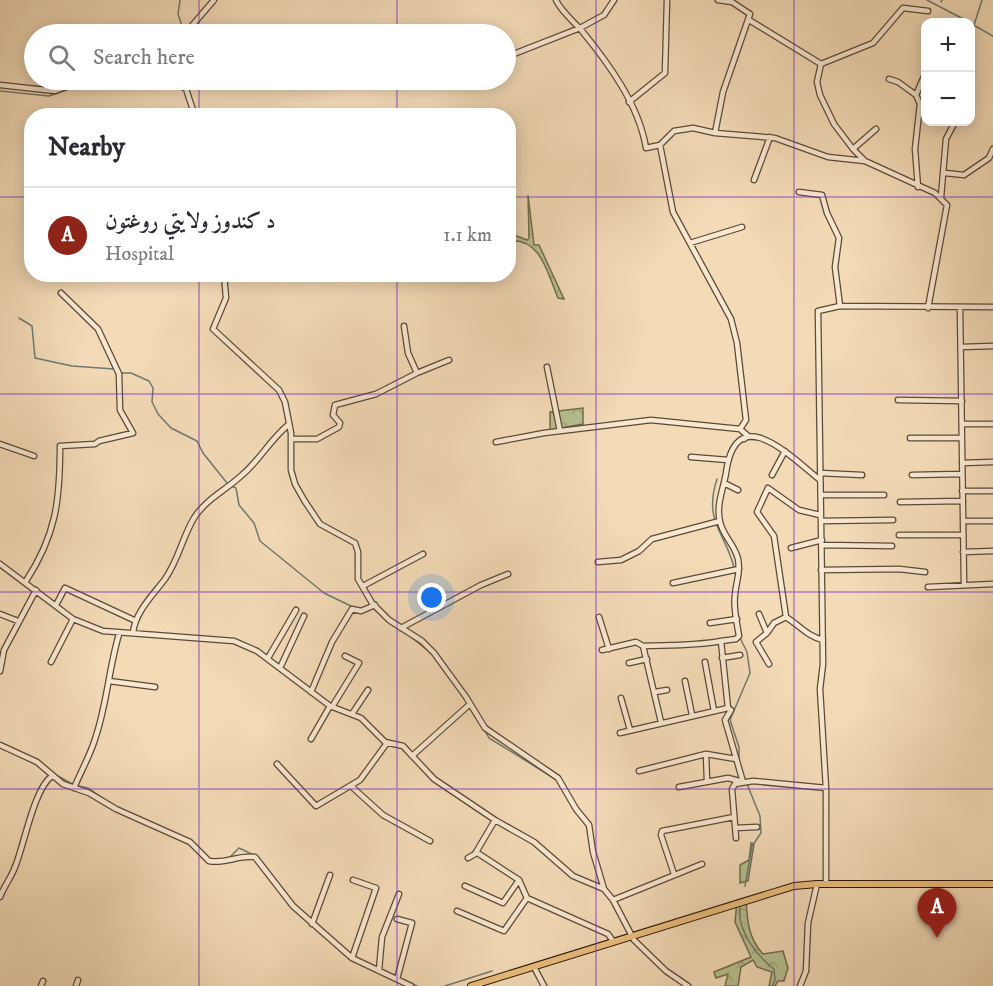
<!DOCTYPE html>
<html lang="en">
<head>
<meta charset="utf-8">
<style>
  body { margin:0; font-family:"IM FELL DW Pica",Amiri,serif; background:#f7f7f7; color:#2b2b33 }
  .controls { position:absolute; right:18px; top:18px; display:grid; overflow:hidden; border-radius:12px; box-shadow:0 3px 15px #0003 }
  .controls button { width:54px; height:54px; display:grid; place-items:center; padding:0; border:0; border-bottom:2px solid #e1e1e2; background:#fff; color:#2b2b33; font:30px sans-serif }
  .you { position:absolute; left:432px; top:598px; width:21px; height:21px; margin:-15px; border:4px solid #fff; border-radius:50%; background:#1a73e8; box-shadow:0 0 0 9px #1a73e833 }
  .badge { display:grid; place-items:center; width:39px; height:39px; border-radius:50%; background:#8f2418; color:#fff; font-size:20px; font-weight:700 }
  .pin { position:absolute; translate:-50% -50px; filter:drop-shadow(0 2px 3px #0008) }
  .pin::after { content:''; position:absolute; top:32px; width:21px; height:18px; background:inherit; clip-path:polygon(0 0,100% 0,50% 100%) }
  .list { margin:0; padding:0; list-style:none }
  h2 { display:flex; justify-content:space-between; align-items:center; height:78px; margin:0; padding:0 24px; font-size:26px }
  h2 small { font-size:20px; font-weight:400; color:#7c7c81 }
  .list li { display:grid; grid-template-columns:39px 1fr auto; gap:18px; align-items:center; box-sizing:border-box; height:96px; padding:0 24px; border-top:2px solid #e1e1e2 }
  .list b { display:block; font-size:22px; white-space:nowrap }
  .list p { margin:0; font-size:20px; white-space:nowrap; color:#7c7c81 }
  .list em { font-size:20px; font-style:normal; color:#7c7c81 }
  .icon { flex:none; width:33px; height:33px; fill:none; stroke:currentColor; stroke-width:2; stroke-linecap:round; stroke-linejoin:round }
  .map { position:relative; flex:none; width:993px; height:986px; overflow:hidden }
  .search { position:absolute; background:#fff; box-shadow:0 3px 15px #0003; left:24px; top:24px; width:492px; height:66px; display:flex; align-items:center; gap:15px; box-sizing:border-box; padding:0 21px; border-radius:33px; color:#7c7c81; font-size:22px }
  .panel { position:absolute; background:#fff; box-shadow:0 3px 15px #0003; left:24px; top:108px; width:492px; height:174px; border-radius:24px }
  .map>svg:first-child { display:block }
</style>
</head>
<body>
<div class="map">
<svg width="993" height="986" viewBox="0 0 993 986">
  <defs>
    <pattern id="forest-crowns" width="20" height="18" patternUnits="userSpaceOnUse" patternTransform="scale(1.5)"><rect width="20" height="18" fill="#b8c191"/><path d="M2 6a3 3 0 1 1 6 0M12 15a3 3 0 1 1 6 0" fill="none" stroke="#9ea57c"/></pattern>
  </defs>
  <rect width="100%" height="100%" fill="#f4dbb8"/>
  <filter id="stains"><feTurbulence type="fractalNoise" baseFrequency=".00333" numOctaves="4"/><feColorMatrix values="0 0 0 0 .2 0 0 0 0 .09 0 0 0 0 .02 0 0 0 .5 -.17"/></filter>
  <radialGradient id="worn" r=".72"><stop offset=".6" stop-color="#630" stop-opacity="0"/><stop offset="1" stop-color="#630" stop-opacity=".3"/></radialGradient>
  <path fill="url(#forest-crowns)" stroke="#726c4e" stroke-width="1.5" d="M528,195L534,245H539L564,299L558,298C547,272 541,238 509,241V237L517,236L527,240L529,238Z
    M583,408V424L550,430V412Z
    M751,843L754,844L748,881L740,883V865L749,860Z
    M746,898C747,920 748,938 763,954L783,951L788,968L784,981H778L775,986H769L772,972L757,967L753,960L741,967L738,986H725L728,974L716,978L714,972L751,957L735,922L737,900Z"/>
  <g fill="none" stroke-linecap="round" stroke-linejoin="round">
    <path stroke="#6f796f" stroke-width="1.5" d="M180,0L178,14L182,26
      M927,0L969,22
      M941,2L942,0
      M970,23L993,36
      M974,25L982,0
      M163,34L190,25
      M0,91L49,96L95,80
      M19,318L32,326L35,358L72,366L114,369
      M121,373H131L149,381L153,388L152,402L158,414L171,428L197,441L203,453L227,483
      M717,479C702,525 729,534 736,576
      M231,486L236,488L239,505L254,523L260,541L324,593L355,608
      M374,609L386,619
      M405,632L432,654L460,692
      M468,706L479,722
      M485,731L489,738L557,780
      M28,756L37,759L56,775L74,785L88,788L116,807
      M739,762V747L730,720L750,673L747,652L740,638
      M229,858L239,848L258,857L296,906
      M745,886L752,846L761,833L760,816L747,784
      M740,907C737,931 757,956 774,969L775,980L772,986
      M404,980L417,986
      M445,986L492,971"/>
    <g stroke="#5d4836" stroke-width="7">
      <path id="minor" d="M556,0C560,10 574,22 582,31C609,64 639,105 646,148L660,145L674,131L693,128L715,133L775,138L828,157L865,161
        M928,11L903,8L873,43L821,64L817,82L820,95L834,124L853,149L865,161L935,193L947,205L928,308
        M749,20L821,64
        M172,34L190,28L214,0
        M506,57L580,28L604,15L614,0
        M889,79L898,82L916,95
        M171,80L186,89L195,116
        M0,85L55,91L84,80
        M629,102L665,73L667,0
        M715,133L723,92L750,14L732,2L718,0
        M660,145L673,212L731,319L737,343L746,420L740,429
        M853,149L876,129
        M945,173L964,175L989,158L993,149
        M754,180L770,137
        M918,187L915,149L920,104L916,95L926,72
        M799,192L822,195L827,213L839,238L835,267L840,306
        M941,197L946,139L955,122
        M690,243L742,227
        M224,274L226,298L213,329L279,390L285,402L291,433V470L295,484L304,500L320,524L355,543L358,552V579L372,603L389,620L422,641L434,653L466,697L485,728L558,778L576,809L589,825L593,852L604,889
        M960,308L964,584
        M961,347L993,346
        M547,367L560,431
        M417,373L449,360
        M898,400L962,401
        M964,424H993
        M910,438H962
        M291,439H317L339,427L340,423L333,415L335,405L376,394L417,373L408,353L404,326
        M496,442L544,433L651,420L740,429L748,436L744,439
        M0,444L34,456
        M691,457L728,460
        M962,463L993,462
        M820,473L862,475
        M772,475L785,451
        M912,475L962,474
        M724,483L738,490
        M962,491H993
        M821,495H884
        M900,502L963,501
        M821,521L893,520
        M963,521H993
        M899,535H963
        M822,545L892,546
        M791,548L822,540
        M963,552L993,551
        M598,562L621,560L639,551L652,539L720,521
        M0,564L73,619L103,631L234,641L257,651L330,706L361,718L385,742L403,746L434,779L495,820L534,842L573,876L604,889L613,900L634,940L666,971L688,986
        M821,570L899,569L925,572
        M26,581C56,535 60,501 60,446L95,444L99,441L133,433L120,410L119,374L98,329L61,293
        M673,583L739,569
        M363,586L423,554
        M928,587L993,584
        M56,605L65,588L136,621
        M0,614L18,621
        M759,614L767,633L774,623L786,617C800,626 807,636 823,640
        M599,617L609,649
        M786,617L774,536L757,512L768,488L799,510L820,515
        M710,623L737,619
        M401,628L481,585L508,574
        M133,633C135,612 153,595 165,579C179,559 182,538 194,518C206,499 226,490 242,475C259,461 270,440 288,425
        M767,633L756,642L769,664
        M721,641L736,639L739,636C737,623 733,608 735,595C736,580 741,575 738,559C735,545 723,536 720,522C716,504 723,491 726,473C736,399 791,457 820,480
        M602,650L636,642L643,646
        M268,658L296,610
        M722,658L740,655
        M51,662L73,619
        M705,662L714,711
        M629,663L647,659
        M280,668L304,616
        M0,671L4,650L36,590
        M109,681L155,687
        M685,681L692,715
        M311,692L332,642L352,609L361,611L375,605
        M655,692L667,690
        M621,698L630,730
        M332,707L359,663L345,656
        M352,714L368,690
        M661,722L643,646C670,645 694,646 721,641L728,708
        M620,733L728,708L731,710L725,720L743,782
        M311,739L330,706
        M0,745L37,762L63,784L89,793L116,809L190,842L209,861C225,864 238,855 255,857L293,906L352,958L411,986
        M706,754L707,781
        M412,756L470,704
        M277,764L316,806L360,780L387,743
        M639,771L706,754L736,759
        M351,786L383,815L430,841
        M679,787L728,778L743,782
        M74,788C81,771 91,754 96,736C107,703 109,668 119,634
        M735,828L757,827
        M736,838L732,789L735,784L753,781L826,788
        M476,852L519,880L527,898L608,934L613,941
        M468,858L475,854L495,820
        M674,874L661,835L662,831L734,817
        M826,884V788L820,689L823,664L818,311L840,306L993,307
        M465,886L503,903L519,880
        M0,897C4,886 11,878 15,867C24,846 34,788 52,776
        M613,900L702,864
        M457,911L504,931L527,898
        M397,919L412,923L397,979
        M312,924L330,875
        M352,958L376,888L353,880
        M534,967L544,986
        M379,970L382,937L399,894
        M41,986L43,981
        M76,986L78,980
        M800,986L806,971L808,923L817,884"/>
    </g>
    <g stroke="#2b170a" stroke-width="8">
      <path id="highway" d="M471,986L794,886L817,884H993"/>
    </g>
    <use href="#minor" stroke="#f8e8d1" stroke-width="4.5"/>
    <use href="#highway" stroke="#eabe7c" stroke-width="6"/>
  </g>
  <path fill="none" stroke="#7b2cbf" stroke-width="1.5" stroke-opacity="0.55" d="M199,0V34M397,0V34M596,0V986M794,0V986M199,80V116M397,80V116M0,197H32M508,197H993M199,274V986M397,274V986M0,394H993M0,592H993M0,789H993"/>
  <rect width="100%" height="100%" filter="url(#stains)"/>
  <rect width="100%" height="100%" fill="url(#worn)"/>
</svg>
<div class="controls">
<button>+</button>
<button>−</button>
</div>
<div class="you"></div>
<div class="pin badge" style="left:937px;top:938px">A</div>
<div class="search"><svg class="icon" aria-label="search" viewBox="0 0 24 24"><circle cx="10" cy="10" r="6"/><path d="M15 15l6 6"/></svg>Search here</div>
<section class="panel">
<h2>Nearby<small></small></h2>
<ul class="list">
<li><span class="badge">A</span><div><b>د کندوز ولایتي روغتون</b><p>Hospital</p></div><em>1.1 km</em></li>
</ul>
</section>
</div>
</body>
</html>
